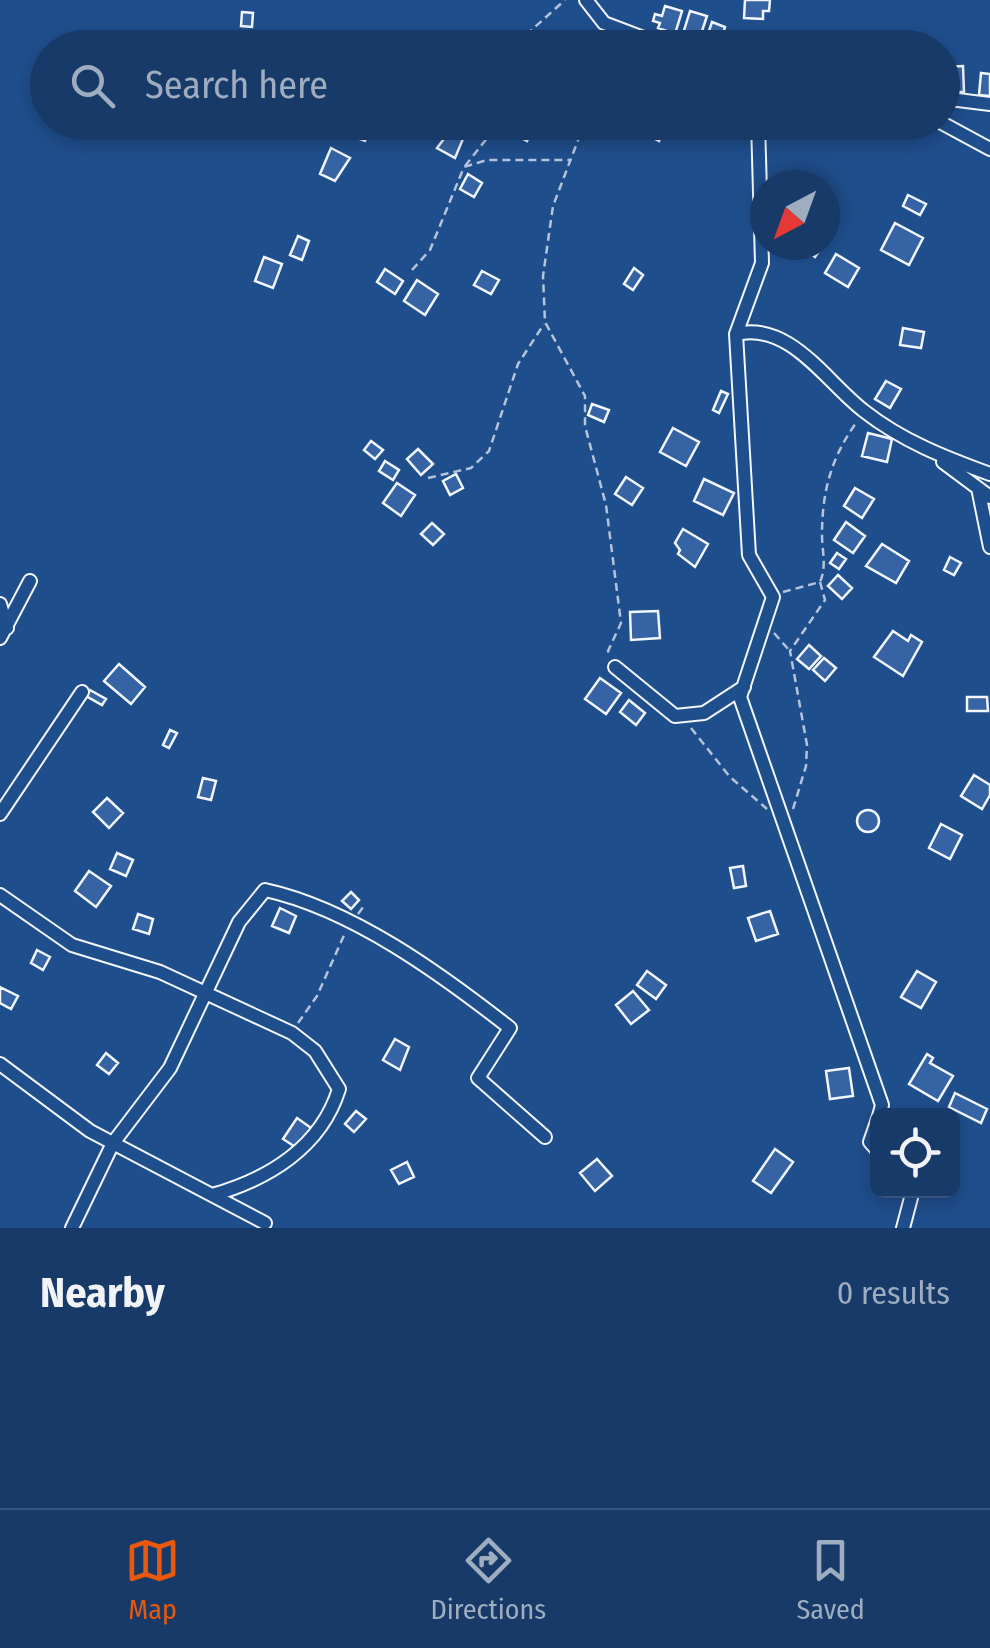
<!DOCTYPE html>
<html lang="en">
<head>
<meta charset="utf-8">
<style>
  body { margin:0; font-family:"Fira Sans Condensed",sans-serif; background:#20416f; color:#f1f3f6 }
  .controls { position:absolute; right:30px; bottom:30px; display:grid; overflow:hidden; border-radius:15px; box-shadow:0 5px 15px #0003 }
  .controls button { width:90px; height:90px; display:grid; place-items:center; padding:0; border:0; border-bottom:2px solid #36547d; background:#173a69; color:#f1f3f6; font:50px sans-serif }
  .compass { position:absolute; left:750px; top:170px; width:90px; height:90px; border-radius:50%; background:#173a69; box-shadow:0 5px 15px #0003; rotate:221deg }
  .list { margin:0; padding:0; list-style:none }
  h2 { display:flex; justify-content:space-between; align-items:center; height:130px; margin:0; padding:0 40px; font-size:42px }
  h2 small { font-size:32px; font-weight:400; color:#9eadc0 }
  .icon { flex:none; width:55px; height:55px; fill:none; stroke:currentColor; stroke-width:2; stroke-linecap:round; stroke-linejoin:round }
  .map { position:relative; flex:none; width:990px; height:1228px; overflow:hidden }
  .search { position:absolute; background:#173a69; box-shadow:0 5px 15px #0003; left:30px; right:30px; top:30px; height:110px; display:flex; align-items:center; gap:25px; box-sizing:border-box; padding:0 35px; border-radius:55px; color:#9eadc0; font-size:38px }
  .sheet { height:280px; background:#173a69 }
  nav { display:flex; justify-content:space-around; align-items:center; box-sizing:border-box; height:140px; border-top:2px solid #36547d; background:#173a69; font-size:28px; color:#9eadc0 }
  nav a { display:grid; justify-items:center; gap:5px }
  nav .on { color:#ea580c }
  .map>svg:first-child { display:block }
</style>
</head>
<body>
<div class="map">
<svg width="990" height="1228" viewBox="0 0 990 1228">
  <rect width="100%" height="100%" fill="#1f4e8c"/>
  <path fill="#3563a3" stroke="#f2f6ff" stroke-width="2.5" d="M745,0H770L769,11H763V19L744,18Z
    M665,6L682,11L675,34L658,28L660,23L653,21L655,14L662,16Z
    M690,11L707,16L698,43L682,37Z
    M242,12L253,13L252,27L241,26Z
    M712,22L725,27L719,48L704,46Z
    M963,66L964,92H942V67Z
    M981,73L990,74V96L979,95Z
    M345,122H372L365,141L341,132Z
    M517,122L536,123L527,141L512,133Z
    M632,122H669L659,141L630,126Z
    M453,127L465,134L455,158L437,148Z
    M331,148L350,158L335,181L320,174Z
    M468,174L482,183L474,197L460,189Z
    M908,195L926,204L920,215L903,206Z
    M895,223L923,238L909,265L881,250Z
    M298,236L309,241L302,260L290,255Z
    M800,245H823L815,257Z
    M836,254L859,268L848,287L825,273Z
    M264,257L282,264L273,288L255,281Z
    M634,268L643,275L633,290L624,284Z
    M385,269L403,281L395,294L377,282Z
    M482,271L499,280L491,294L474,285Z
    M417,280L438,294L425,315L404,301Z
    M903,328L924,332L921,348L900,345Z
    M886,381L901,389L890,408L875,399Z
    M721,391L728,394L719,413L713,410Z
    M592,404L609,410L604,422L588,415Z
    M673,428L699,442L686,466L660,452Z
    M868,433L892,439L887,462L862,456Z
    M371,441L383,450L375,459L364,450Z
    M418,449L433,464L421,475L407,459Z
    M385,461L399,470L393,480L379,471Z
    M456,474L463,488L450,495L443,481Z
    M626,477L643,488L632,505L615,494Z
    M704,479L734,493L723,515L694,501Z
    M397,483L415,495L401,516L383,503Z
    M855,488L874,499L862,518L844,506Z
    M846,522L865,536L853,553L834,540Z
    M432,523L444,534L433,545L421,534Z
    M683,529L708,544L695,567L678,554L680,550L675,543Z
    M882,544L909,561L896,583L866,566Z
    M837,553L846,559L839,569L830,563Z
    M950,557L961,563L954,575L944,570Z
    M838,575L852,588L842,599L828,586Z
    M658,611L660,638L631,640L630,612Z
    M893,631L908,641L911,635L922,642L903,676L874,657Z
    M809,645L821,656L809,669L797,659Z
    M824,658L836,668L825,681L813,670Z
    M119,664L145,687L131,704L104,681Z
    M600,678L621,693L606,714L585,699Z
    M90,690L106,699L102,705L86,696Z
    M967,697H987L988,711H967Z
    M629,700L645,713L636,725L620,712Z
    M170,730L177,733L169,748L163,745Z
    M974,775L990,785V795L982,809L961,796Z
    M203,778L216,781L211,800L198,797Z
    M107,798L123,813L109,828L93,812Z
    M857 821a11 11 0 1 1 22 0a11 11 0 1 1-22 0Z
    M941,824L962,835L950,859L929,848Z
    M117,853L133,860L126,876L110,869Z
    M743,866L746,886L734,888L730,868Z
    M89,871L111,886L96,907L75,891Z
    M351,892L359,900L351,909L342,901Z
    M280,908L296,916L289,933L272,926Z
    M770,911L778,934L756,941L748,918Z
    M138,914L153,919L149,934L133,929Z
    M37,950L50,957L43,970L31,963Z
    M647,971L666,985L656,999L637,985Z
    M917,971L936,982L921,1008L901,997Z
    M0,987L18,996L11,1009L0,1003Z
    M633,991L649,1010L631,1024L616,1005Z
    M395,1039L409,1047L400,1070L383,1060Z
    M106,1053L118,1063L109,1074L97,1065Z
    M927,1054L933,1058L930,1063L953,1076L938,1101L909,1084Z
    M849,1068L853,1096L830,1099L826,1071Z
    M955,1093L987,1109L981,1123L949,1107Z
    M356,1111L366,1119L354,1132L345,1124Z
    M297,1118L314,1130L300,1150L283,1139Z
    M775,1149L793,1162L771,1193L753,1181Z
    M597,1159L612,1176L595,1191L580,1173Z
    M407,1162L414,1177L399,1184L391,1170Z"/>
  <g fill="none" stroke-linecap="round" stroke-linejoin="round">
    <g stroke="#f2f6ff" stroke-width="16">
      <path id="minor" d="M586,0L604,23L670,48
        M942,98L990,104
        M758,122L762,263L736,334L749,555L773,597L740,697L882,1105L879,1116
        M940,122L990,149
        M736,334C790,321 826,382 864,411C902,441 946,458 990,474
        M943,462L990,497
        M978,488L990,547
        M0,604L7,628
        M0,638L30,581
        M615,667L675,716L704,713L744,687
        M0,814L82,692
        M0,895L72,945L160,972L292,1033L315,1051L339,1089C321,1147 269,1179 212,1195
        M0,1064L90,1131L265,1223
        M878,1119L870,1142L878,1151
        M72,1228L113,1143L170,1068L239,922L265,890C352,909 441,974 510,1028L478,1078L545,1137
        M903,1228L912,1194L908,1190"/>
    </g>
    <path stroke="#b3c4dc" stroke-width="2.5" stroke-dasharray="8 5" stroke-linecap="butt" d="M524,48L526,35L565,0
      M603,48L604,34
      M585,122L553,206L543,276L545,322L585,396V426L606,505L621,623L608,651L611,657
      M465,166L500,122
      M412,270L430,250L464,167L487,160H570
      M428,478L471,468L489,451L518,364L544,324
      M783,592L820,582C827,566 822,551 822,535C822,492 831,458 856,423
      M774,633L789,650
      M691,728L730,777L767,809
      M793,809L806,766L807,745L790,651L825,600L820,582
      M358,914L364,906
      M298,1023L317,996L345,933"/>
    <use href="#minor" stroke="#1f4e8c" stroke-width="12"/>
  </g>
</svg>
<div class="controls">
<button><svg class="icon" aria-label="locate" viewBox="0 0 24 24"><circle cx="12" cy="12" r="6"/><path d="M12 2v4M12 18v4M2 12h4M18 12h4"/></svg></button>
</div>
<svg class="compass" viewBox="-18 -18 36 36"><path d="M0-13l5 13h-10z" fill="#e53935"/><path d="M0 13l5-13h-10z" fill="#9eadc0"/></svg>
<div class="search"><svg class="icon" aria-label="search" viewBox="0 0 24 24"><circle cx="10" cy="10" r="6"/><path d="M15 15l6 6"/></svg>Search here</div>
</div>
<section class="sheet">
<h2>Nearby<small>0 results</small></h2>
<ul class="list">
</ul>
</section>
<nav>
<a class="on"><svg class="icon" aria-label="map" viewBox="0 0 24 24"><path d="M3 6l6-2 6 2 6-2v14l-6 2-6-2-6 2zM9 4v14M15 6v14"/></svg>Map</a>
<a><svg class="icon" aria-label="directions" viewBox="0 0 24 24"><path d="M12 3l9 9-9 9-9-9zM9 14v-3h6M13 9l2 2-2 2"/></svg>Directions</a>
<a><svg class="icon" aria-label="saved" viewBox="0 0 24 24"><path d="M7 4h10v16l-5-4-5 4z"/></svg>Saved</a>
</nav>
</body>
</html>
